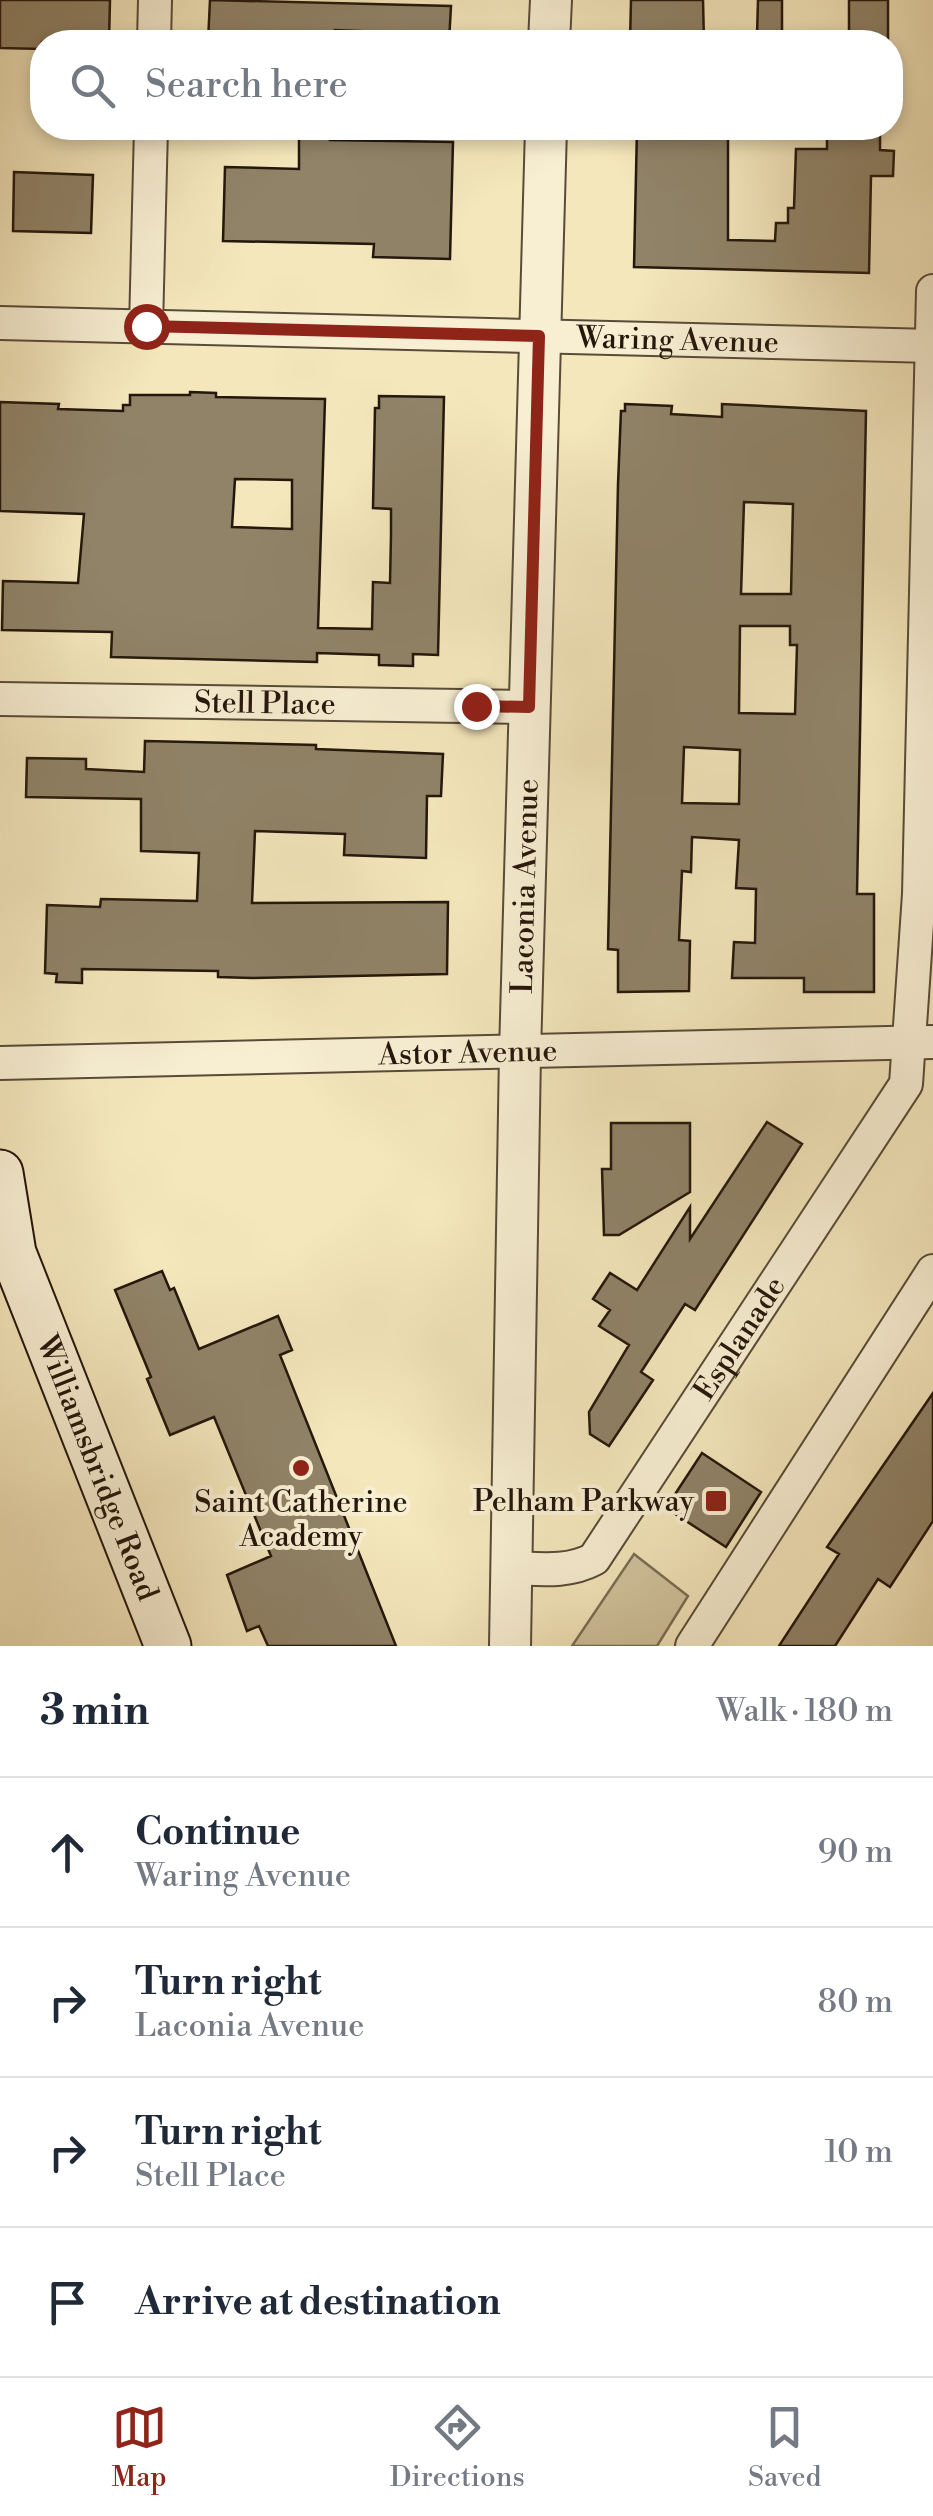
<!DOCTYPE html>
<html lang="en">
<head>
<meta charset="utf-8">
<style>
  body { margin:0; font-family:"Libre Bodoni",serif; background:#f6f6f7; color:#1f2937 }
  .stop { position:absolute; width:30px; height:30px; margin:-22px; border:8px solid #8f2418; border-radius:50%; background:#fff }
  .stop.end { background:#8f2418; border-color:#fff; box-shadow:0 2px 10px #0008 }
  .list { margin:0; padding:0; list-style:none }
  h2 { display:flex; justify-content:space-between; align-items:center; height:130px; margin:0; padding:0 40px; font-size:42px }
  h2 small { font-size:32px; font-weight:400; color:#747a83 }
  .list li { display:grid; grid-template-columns:65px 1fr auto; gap:30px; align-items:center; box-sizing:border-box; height:150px; padding:0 40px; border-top:2px solid #e0e1e3 }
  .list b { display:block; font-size:38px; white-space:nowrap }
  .list p { margin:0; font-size:32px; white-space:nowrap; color:#747a83 }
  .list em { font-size:32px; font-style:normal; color:#747a83 }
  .icon { flex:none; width:55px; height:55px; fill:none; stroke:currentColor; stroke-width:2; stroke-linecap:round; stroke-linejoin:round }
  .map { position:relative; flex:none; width:933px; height:1646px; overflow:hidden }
  .search { position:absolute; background:#fff; box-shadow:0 5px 15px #0003; left:30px; right:30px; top:30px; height:110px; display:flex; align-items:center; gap:25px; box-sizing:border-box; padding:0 35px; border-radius:40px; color:#747a83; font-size:38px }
  .sheet { height:730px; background:#fff }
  nav { display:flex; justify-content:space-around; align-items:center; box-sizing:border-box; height:140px; border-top:2px solid #e0e1e3; background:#fff; font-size:28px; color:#747a83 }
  nav a { display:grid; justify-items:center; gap:5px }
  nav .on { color:#8f2418 }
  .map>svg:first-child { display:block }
</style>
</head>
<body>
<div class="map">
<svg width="933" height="1646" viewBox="0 0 933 1646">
  <rect width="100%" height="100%" fill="#f4e7bc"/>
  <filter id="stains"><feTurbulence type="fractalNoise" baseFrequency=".002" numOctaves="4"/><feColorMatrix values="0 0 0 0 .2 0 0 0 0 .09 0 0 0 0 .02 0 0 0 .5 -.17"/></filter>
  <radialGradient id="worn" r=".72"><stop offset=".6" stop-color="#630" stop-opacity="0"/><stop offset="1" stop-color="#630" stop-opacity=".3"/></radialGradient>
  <path fill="#d1c49e" stroke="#7a6e55" stroke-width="2.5" d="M634,1554L688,1596L657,1646H572Z"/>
  <path fill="#908368" stroke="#24170c" stroke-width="2.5" fill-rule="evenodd" d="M0,0H110L109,42H42V49L0,48Z
    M210,0L451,6L449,42H381V32L335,30L334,42H208Z
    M631,0H703L704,42H630Z
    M758,0H782V36L757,35Z
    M849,0H888V42H849Z
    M299,128H330V140L453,142L450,259L373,257L374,244L223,241L225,167L299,169Z
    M637,128L728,129V240L775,241L776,223H788V208H794L796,149H827V128H880V150L894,151L893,176H871L869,273L634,267Z
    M14,172L93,175L91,233L13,231Z
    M190,392L216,393V397L325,399L318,628L372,629L373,582L390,583L391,535V509L373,508L375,408H379V396L444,397L438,655L413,654V666L379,665V655L317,653V662L111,657L112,632L2,630L3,581L78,583L84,514L0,511V402L59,404L58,409L123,411V405H130V395H190ZM235,479L292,480V529L232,527Z
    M625,404L672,406L671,414L722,417V404L866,411L857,894H874V992H804V978H732L734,942L755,943L756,889L736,888L739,840L692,837L691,872L682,871L679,940L690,941L689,991L618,992V950L608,949L618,484L621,411H625ZM744,502L793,504L791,594H741ZM740,626H790V645H797L795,714L739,713ZM684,747L740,750L739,804L682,803Z
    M145,741L316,745V749L443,754L441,796H427L426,858L344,855L345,834L255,831L252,903L448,902L447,974L252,978L218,977V971L82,969V983L56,982L57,974L45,973L47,905L100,907L101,899L197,901L199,853L141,851V799L26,797L27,758L86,759V769L144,772Z
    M767,1122L802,1144L695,1310L685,1304L641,1372L653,1380L609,1446L590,1434L589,1412L629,1345L599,1326L610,1310L593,1299L610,1273L637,1290L690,1207V1239Z
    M611,1123H690V1192L619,1235H604L602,1169H611Z
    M162,1271L170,1290L174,1288L199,1349L278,1316L292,1350L280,1355L396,1646H268L259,1626L247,1631L227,1575L271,1556L214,1417L170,1435L147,1379L151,1377L115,1290Z
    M933,1393V1521L890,1587L878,1579L835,1646H779L839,1554L827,1547Z
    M702,1453L761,1492L726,1547L666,1508Z"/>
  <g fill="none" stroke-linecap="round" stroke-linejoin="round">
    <g stroke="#584b38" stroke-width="36">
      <g id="minor">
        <path d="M154,42L155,0"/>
        <path id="s1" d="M0,323L933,346"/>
        <path d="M146,327L151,128"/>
        <path id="s2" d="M0,699L529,707"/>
        <path id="s3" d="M0,1063L933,1042"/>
        <path id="s4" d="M512,1568C540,1569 568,1573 594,1559L906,1084L919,894L933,291"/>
        <path d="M692,1646L933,1271"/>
      </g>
    </g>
    <g stroke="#584b38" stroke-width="44">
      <g id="tertiary">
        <path d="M549,42L551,0"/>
        <path id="s5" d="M510,1646L520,1053L546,128"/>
      </g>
    </g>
    <g stroke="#24170c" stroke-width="49">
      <g id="secondary">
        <path id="s6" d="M0,1173L13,1253L168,1646"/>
      </g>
    </g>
    <use href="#minor" stroke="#f8efd3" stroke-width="32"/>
    <use href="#tertiary" stroke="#f8efd3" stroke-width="40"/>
    <use href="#secondary" stroke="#f8efd3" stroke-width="45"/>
  </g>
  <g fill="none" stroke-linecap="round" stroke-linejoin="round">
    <path stroke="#8f2418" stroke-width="12" d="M146,326L539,336L529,707L476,706"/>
  </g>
  <g fill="#8f2418" stroke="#f8efd3" stroke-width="4">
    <circle cx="301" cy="1468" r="10"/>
    <rect x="704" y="1489" width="24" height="24" rx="5"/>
  </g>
  <g text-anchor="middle" stroke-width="8" stroke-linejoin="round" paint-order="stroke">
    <g font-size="30" fill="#24170c" stroke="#f8efd3">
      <text dy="10" stroke="none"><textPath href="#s1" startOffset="678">Waring Avenue</textPath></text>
      <text dy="10" stroke="none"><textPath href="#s2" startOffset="265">Stell Place</textPath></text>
      <text dy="10" stroke="none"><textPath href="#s5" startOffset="760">Laconia Avenue</textPath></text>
      <text dy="10" stroke="none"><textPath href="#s3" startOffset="468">Astor Avenue</textPath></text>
      <text dy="10" stroke="none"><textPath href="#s4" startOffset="348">Esplanade</textPath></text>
      <text dy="10" stroke="none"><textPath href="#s6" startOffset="312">Williamsbridge Road</textPath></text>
    </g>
    <g font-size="30" fill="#24170c" stroke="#f8efd3" text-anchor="end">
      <text x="694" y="1511">Pelham Parkway</text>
      <text x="301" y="1512" text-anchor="middle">Saint Catherine<tspan x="301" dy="34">Academy</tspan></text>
    </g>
  </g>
  <rect width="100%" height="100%" filter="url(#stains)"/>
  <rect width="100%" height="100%" fill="url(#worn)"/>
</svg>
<div class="stop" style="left:146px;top:326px"></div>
<div class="stop end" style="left:476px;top:706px"></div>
<div class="search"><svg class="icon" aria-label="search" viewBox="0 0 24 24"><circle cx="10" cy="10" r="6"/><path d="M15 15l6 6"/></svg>Search here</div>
</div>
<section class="sheet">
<h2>3 min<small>Walk · 180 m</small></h2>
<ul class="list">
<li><svg class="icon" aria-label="ahead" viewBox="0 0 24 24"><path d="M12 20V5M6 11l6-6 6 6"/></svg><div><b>Continue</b><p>Waring Avenue</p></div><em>90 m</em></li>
<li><svg class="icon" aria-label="right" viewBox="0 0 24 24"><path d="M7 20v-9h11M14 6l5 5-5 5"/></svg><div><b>Turn right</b><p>Laconia Avenue</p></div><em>80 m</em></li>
<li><svg class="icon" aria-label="right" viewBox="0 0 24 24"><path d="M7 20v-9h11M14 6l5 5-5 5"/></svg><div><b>Turn right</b><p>Stell Place</p></div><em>10 m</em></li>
<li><svg class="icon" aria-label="arrive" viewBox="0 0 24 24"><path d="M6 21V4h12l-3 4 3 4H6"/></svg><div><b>Arrive at destination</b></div></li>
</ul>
</section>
<nav>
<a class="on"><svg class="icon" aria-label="map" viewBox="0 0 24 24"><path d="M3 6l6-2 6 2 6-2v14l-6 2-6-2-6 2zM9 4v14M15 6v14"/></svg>Map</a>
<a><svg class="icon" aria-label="directions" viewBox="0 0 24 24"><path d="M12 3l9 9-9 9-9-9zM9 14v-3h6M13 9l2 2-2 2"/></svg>Directions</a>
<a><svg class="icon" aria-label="saved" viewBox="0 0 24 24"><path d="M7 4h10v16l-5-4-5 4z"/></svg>Saved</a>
</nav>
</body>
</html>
